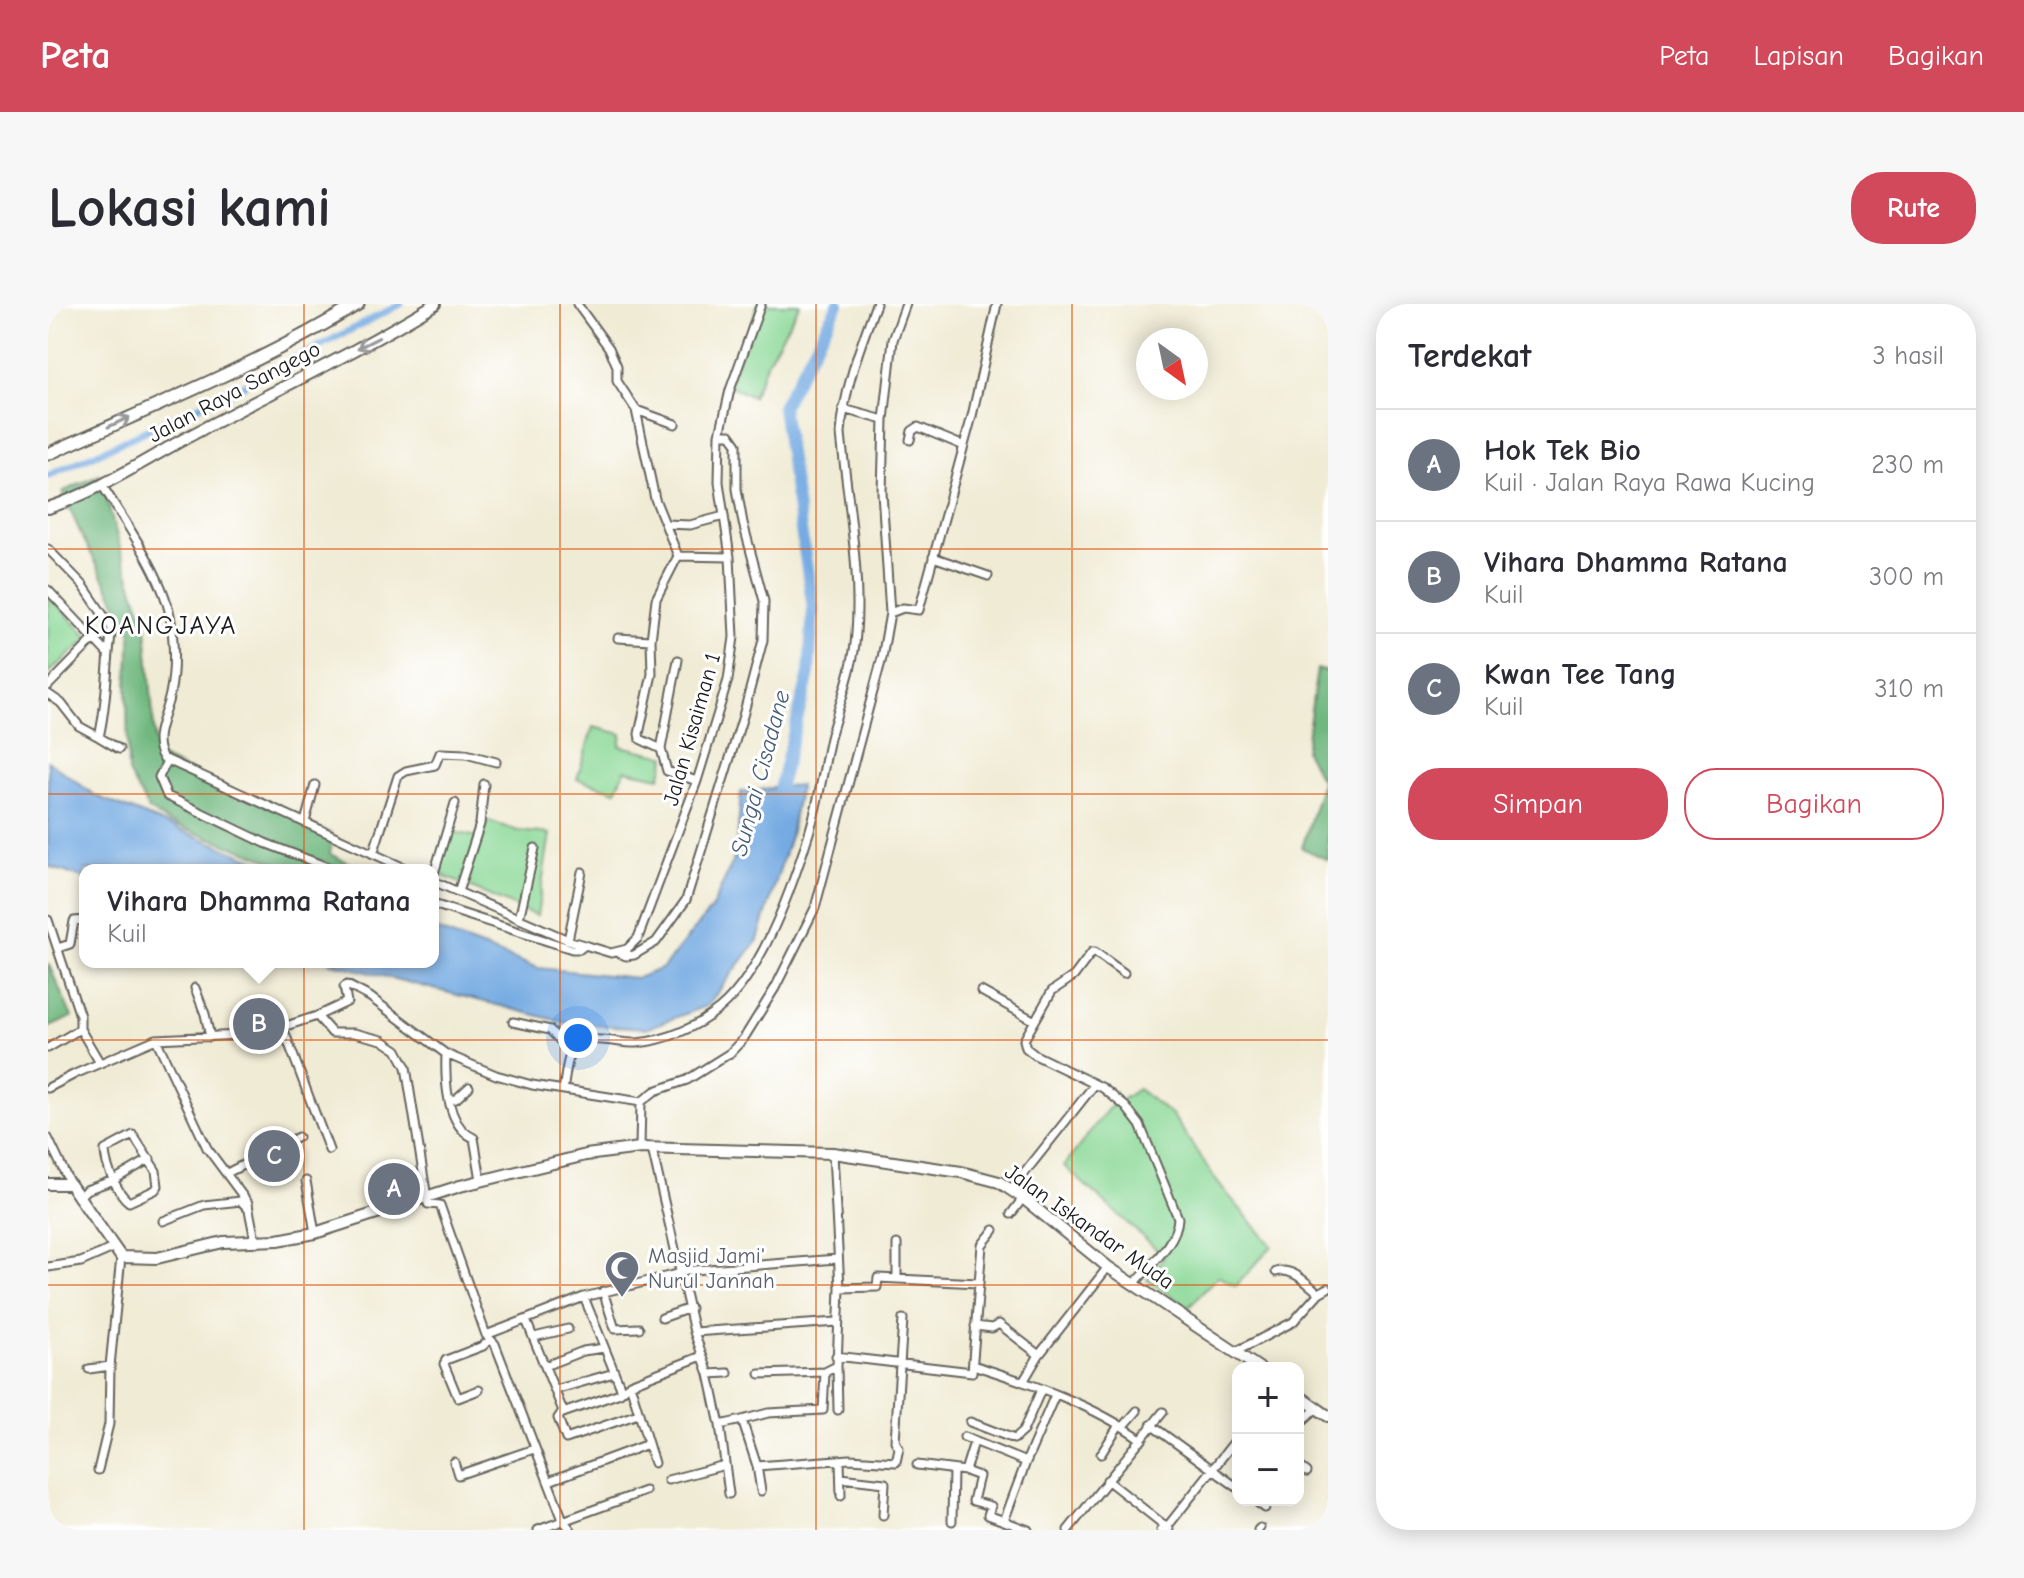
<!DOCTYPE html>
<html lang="id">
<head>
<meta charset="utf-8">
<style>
  body { margin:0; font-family:"Comic Neue",sans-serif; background:#f7f7f7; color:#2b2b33 }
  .controls { position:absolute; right:24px; bottom:24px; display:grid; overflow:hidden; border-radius:16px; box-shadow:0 4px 20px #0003 }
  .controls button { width:72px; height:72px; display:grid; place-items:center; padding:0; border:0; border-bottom:2px solid #e1e1e2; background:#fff; color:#2b2b33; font:40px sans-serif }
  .compass { position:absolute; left:1088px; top:24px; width:72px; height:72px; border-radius:50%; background:#fff; box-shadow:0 4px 20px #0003; rotate:147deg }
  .you { position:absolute; left:530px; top:734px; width:28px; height:28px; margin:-20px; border:6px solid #fff; border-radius:50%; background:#1a73e8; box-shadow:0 0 0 12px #1a73e833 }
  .badge { display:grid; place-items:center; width:52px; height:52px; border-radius:50%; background:#d1495b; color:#fff; font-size:26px; font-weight:700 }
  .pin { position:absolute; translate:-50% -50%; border:4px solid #fff; box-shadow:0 2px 8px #0006 }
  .popup { position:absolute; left:31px; top:560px; width:360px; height:104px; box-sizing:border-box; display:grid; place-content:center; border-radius:16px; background:#fff; filter:drop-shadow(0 2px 6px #0005); font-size:26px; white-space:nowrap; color:#7c7c81 }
  .popup b { font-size:30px; color:#2b2b33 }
  .popup::after { content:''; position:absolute; left:50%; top:100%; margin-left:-16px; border:16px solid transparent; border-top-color:#fff }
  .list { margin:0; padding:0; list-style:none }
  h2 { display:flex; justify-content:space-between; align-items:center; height:104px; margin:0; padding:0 32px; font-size:34px }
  h2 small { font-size:26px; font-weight:400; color:#7c7c81 }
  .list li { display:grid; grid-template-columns:52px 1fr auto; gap:24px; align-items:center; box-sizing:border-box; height:112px; padding:0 32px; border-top:2px solid #e1e1e2 }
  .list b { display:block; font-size:30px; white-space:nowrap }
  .list p { margin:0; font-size:26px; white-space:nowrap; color:#7c7c81 }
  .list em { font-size:26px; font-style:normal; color:#7c7c81 }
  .actions { display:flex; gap:16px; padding:24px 32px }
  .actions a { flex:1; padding:18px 0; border:2px solid #d1495b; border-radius:32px; text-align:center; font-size:28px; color:#d1495b }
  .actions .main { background:#d1495b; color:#fff }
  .map { position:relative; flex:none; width:1280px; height:1226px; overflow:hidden; border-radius:32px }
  header { display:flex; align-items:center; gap:48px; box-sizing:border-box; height:112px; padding:0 40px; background:#d1495b; color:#fff }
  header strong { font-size:38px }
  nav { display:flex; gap:44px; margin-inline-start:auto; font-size:28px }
  .intro { display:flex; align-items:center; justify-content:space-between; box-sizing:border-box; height:192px; padding:0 48px }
  h1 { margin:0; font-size:56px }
  .button { padding:20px 36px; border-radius:32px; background:#d1495b; color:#fff; font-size:28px; font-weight:700 }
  main { display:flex; gap:48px; padding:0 48px }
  aside { flex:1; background:#fff; border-radius:32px; box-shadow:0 4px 20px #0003 }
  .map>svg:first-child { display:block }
</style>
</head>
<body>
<header>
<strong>Peta</strong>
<nav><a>Peta</a><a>Lapisan</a><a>Bagikan</a></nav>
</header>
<div class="intro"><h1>Lokasi kami</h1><a class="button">Rute</a></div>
<main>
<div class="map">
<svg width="1280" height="1226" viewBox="0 0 1280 1226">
  <rect width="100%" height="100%" fill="#fff"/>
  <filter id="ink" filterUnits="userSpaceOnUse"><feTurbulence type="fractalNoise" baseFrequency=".0125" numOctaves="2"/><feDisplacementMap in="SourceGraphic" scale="16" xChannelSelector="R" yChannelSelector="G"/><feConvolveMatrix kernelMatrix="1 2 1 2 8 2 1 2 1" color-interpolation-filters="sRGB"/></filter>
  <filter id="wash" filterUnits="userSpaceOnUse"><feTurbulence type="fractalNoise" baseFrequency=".006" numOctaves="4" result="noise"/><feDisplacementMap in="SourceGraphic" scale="32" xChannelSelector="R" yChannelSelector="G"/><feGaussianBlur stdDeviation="1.8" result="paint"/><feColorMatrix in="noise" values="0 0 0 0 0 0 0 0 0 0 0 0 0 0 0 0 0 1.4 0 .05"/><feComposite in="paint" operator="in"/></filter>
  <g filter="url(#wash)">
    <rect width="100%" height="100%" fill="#f0ebd4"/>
    <path fill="#8ad896" stroke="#537a59" stroke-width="2" d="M710,0H752L719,58L704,93L681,81Z
      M0,291L41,334L0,369Z
      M545,423L574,430L572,442L618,452L612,473L577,466L568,487L529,475Z
      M440,517L470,527L502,530L489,612L388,569L405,528L434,534Z
      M1090,785L1125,812L1170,879L1224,942L1188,982L1170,972L1141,1003L1099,976L1116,952L1016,862L1060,805Z"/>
    <path fill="#6fb87f" stroke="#466a4e" stroke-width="2" d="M52,171L74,250L98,321L108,452L284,530L282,550L315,566H249L122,519L101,506L80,469L79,380L83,327L33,230L14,188Z
      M1269,365L1280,368V556L1254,544L1274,478L1257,447Z
      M0,659L24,713L0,724Z"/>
    <path fill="#74aae2" stroke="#48637f" stroke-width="2" d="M0,457L48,492L232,566H37V575L0,562Z
      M752,481L742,532L710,636L659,702L599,724L523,720L280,658H385V625L490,664L589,674L615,664L664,604L688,550L693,488Z"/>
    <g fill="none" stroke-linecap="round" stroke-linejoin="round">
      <path stroke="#74aae2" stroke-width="7" d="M0,172L190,84L353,0"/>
      <path stroke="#74aae2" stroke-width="12" d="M728,497L761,370L765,304L734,103L790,0"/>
    </g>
  </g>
  <g filter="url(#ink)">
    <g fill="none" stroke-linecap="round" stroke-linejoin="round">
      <g stroke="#66645c" stroke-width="11">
        <path id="street" d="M529,0L561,44L569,62V77L588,106L607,195L630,252L608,295L603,336L604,370L591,430L592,435L613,445L619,467L649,477
          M795,105L836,116
          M588,106L627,120
          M862,136L864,127L870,123L916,142
          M54,181C77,218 117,274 123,317C126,340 127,367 122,390C118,411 102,434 115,454L361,566
          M618,220L642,221L676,212
          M0,245L35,281L64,324C58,361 60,396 51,433L71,445
          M630,252L682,253
          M885,253L940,272
          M0,286L46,335L0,382
          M842,309L855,304L871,306L924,112L949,0
          M570,334L603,336
          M46,335L60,350
          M0,390L13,399L31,422L51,433
          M613,445L630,356
          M119,457L111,473L119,492L217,539L287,566
          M257,518L267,481
          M325,550L350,472L358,467L387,461L392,449L418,450L448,458
          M385,573L407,499
          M385,577L520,636L563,649L579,645L590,634L649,477L680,376L686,333L682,253L671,178L672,130L682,86L713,0
          M410,588L432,520L436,480
          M385,600L524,645H532L537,641
          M471,615L487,544
          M0,616L32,712V725L0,744
          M520,636L534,568
          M10,644L22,640L26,617L37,616
          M571,649L578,652L586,651L608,638L638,596L695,412L715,336L716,297L695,219L689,185V140L682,130H672
          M178,658H182
          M1076,669L1047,648H1044L1026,672L1004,687L976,736L978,744L987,751L1055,784L1078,803L1092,821L1130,914C1129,939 1102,961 1087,979
          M147,684L157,710L162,733
          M933,687L987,717
          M269,712L299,698L296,683L299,681L322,693L398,750L448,771L484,781L593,798
          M465,718L502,726L523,748
          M235,724L281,846
          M32,725L52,759
          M108,735L159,844L200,899L201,906
          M398,750C397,776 398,822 426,834L433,876
          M0,784L27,770L108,735L213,730L269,712L284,729H306L334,736L349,746L358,763L380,900L392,901L438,1031L447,1040L515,1216L523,1226
          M515,786C518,773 518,749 529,741C544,730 571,740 589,739C620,736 647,724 671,705C714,670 745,581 761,529C771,498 775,466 782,434C791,399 806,366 808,329C813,266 799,193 793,130C796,84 812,43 828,0
          M401,796L408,795L421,783
          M85,831L108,867L110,882L107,886L81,898C69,889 57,861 57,846Z
          M0,834L22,880
          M592,844L593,798L607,787L639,776L682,749L696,734L727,684L767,604L834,354L842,309L834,188L836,116L845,36L858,0
          M604,845L646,1028L661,1070L672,1121L681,1190
          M179,869L250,833
          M258,877L267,929
          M963,886L1047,780
          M30,894L38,886L66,876L102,855
          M963,910L975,894
          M115,917L156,901L193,897L201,906L207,936
          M849,940V975
          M0,963L33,958L65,944
          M633,967L789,955
          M1228,968C1245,963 1258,979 1271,989
          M792,984L829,983L830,974L930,979
          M555,987L567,1025L591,1024
          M614,1014L642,1004
          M478,1016L515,1107L510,1114L518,1135L590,1110
          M927,1022L944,1024L951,1020L991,1051
          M646,1028L789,1018
          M438,1031L536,993
          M486,1033L520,1025
          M1187,1048L1245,1018L1271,989L1280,984
          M788,1052L924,1068L934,941L946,926
          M925,1061C981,1079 1047,1101 1094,1136
          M497,1062L535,1047L556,1044
          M789,1062L790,1106
          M41,1065L62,1062L73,953
          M661,1070L680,1069
          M712,1070L777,1068L789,1062L792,984L785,849
          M975,1078L991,1051L1060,963
          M582,1080L606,1159
          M431,1086L410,1094L396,1060L398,1056L435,1042L442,1035
          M507,1086L566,1069
          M574,1087L536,993L633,969
          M515,1109L572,1089L582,1080L654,1052
          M922,1118L966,1135L975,1127L993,1086
          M672,1121L694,1116
          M1103,1121L1190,1184
          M1250,1121L1269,1104
          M1076,1122L1089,1107
          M916,1133L978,1158
          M1053,1150L1071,1121
          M792,1156L793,1192
          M406,1158L410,1171L486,1145
          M869,1161L917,1167L926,1138
          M1250,1161L1259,1168
          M709,1162L802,1155L848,1158L851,1144L847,1137L855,1015
          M50,1166L61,1120L62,1062
          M917,1167L931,1172L925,1197L943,1202L940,1211L980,1226
          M793,1174L837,1179L835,1211
          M620,1176L677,1161
          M1059,1176L1121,1225
          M501,1177L600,1140
          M713,1187L709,1162L694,1116L720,1109L775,1106L777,1068
          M1206,1196L1217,1204
          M904,1217L905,1166
          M956,1217L978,1158L1007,1091
          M490,1226L597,1187
          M1020,1226L1115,1108
          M1113,1226L1119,1223L1190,1133
          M1210,1226L1212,1224"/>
      </g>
      <g stroke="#66645c" stroke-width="14">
        <path id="secondary" d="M0,204C54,186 101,153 151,127C230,85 311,47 387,0
          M0,880H22L73,953L109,954L175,938L230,936L267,929L412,882L538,851L592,844L785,849L913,868L951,878L975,894L1060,963L1211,1064
          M1250,1091L1280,1112"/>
      </g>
      <g stroke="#66645c" stroke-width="15">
        <path id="primary" d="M0,150C104,103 212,60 310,0"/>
      </g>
      <use href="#street" stroke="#fff" stroke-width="7"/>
      <use href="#secondary" stroke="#fff" stroke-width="10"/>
      <use href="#primary" stroke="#fff" stroke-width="11"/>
    </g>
    <defs><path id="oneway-shaft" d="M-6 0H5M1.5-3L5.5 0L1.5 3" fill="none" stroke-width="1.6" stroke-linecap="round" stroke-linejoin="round" transform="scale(2)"/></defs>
    <g stroke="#999">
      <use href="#oneway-shaft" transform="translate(320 39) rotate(153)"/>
      <use href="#oneway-shaft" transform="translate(71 118) rotate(-25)"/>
    </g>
  </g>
  <path fill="none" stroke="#de560d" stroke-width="2" stroke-opacity="0.55" d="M256,0V1226M512,0V1226M768,0V1226M1024,0V1226M0,245H1280M0,490H1280M0,736H1280M0,981H1280"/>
  <defs>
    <g id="mosque-pin" transform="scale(1.8)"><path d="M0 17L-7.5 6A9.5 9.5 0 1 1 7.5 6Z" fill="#6b7280" stroke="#fff"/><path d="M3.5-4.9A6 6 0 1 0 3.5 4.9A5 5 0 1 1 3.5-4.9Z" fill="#fff"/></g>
  </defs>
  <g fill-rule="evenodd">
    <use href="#mosque-pin" x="574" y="964"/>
  </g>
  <g text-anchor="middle" stroke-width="6" stroke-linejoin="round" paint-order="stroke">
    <g font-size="22" fill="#1c1c1c" stroke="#fff">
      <text transform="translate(186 87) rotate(-28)" y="8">Jalan Raya Sangego</text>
      <text transform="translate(643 425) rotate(-74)" y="8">Jalan Kisaiman 1</text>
      <text transform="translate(1042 922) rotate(35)" y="8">Jalan Iskandar Muda</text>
    </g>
    <g font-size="22" fill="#5b616d" stroke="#fff" text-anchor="start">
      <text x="600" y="959">Masjid Jami'<tspan x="600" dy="25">Nurul Jannah</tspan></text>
    </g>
    <g font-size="24" font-style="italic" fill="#445c75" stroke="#fff">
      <text transform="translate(712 469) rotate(-75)" y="8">Sungai Cisadane</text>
    </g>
    <g font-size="26" letter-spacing="2" fill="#1c1c1c" stroke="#fff">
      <text x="113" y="330">KOANGJAYA</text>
    </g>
  </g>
</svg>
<div class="controls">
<button>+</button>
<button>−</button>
</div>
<svg class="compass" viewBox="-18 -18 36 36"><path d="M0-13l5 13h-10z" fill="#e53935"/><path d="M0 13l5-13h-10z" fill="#7c7c81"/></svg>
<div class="you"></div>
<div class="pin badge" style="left:346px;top:885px;background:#6b7280">A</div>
<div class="pin badge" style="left:211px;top:720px;background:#6b7280">B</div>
<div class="popup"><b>Vihara Dhamma Ratana</b>Kuil</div>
<div class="pin badge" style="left:226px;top:852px;background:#6b7280">C</div>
</div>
<aside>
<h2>Terdekat<small>3 hasil</small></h2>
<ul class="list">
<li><span class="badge" style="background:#6b7280">A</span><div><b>Hok Tek Bio</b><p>Kuil · Jalan Raya Rawa Kucing</p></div><em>230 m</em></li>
<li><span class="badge" style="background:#6b7280">B</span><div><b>Vihara Dhamma Ratana</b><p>Kuil</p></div><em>300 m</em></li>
<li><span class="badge" style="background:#6b7280">C</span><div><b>Kwan Tee Tang</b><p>Kuil</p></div><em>310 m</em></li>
</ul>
<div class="actions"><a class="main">Simpan</a><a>Bagikan</a></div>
</aside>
</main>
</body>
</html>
